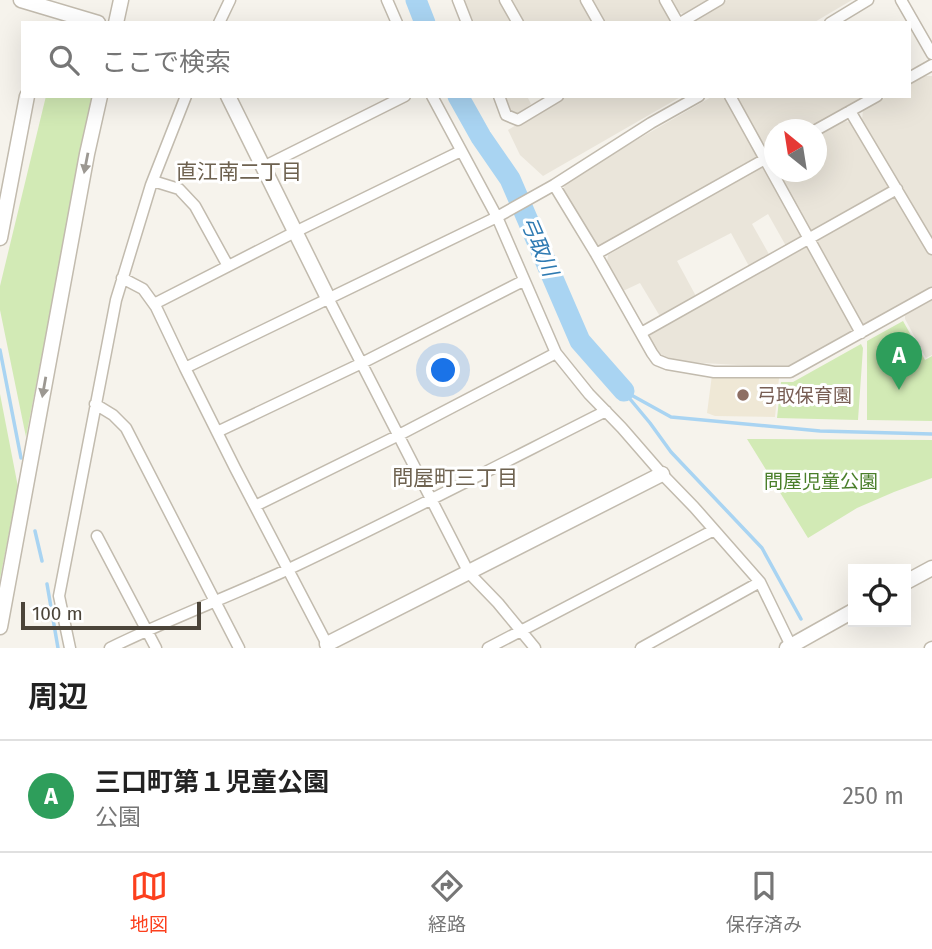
<!DOCTYPE html>
<html lang="ja">
<head>
<meta charset="utf-8">
<style>
  body { margin:0; font-family:"Fira Sans","Noto Sans JP",sans-serif; background:#f2f2f2; color:#222 }
  .controls { position:absolute; right:21px; bottom:21px; display:grid; overflow:hidden; border-radius:0px; box-shadow:0 7px 28px #0002 }
  .controls button { width:63px; height:63px; display:grid; place-items:center; padding:0; border:0; border-bottom:2px solid #e0e0e0; background:#fff; color:#222; font:35px sans-serif }
  .compass { position:absolute; left:764px; top:119px; width:63px; height:63px; border-radius:50%; background:#fff; box-shadow:0 7px 28px #0002; rotate:330deg }
  .scale { position:absolute; left:21px; bottom:18px; width:180px; box-sizing:border-box; padding-left:7px; border:4px solid #4b4439; border-top:0; font-size:19px; line-height:24px; white-space:nowrap; color:#4b4439; -webkit-text-stroke:5px #fff; paint-order:stroke }
  .you { position:absolute; left:444px; top:371px; width:24px; height:24px; margin:-18px; border:5px solid #fff; border-radius:50%; background:#1a73e8; box-shadow:0 0 0 10px #1a73e833 }
  .badge { display:grid; place-items:center; width:46px; height:46px; border-radius:50%; background:#fc3f1d; color:#fff; font-size:23px; font-weight:700 }
  .pin { position:absolute; translate:-50% -58px; filter:drop-shadow(0 2px 4px #0008) }
  .pin::after { content:''; position:absolute; top:37px; width:24px; height:21px; background:inherit; clip-path:polygon(0 0,100% 0,50% 100%) }
  .list { margin:0; padding:0; list-style:none }
  h2 { display:flex; justify-content:space-between; align-items:center; height:91px; margin:0; padding:0 28px; font-size:30px }
  h2 small { font-size:23px; font-weight:400; color:#767676 }
  .list li { display:grid; grid-template-columns:46px 1fr auto; gap:21px; align-items:center; box-sizing:border-box; height:112px; padding:0 28px; border-top:2px solid #e0e0e0 }
  .list b { display:block; font-size:26px; white-space:nowrap }
  .list p { margin:0; font-size:23px; white-space:nowrap; color:#767676 }
  .list em { font-size:23px; font-style:normal; color:#767676 }
  .icon { flex:none; width:38px; height:38px; fill:none; stroke:currentColor; stroke-width:2; stroke-linecap:round; stroke-linejoin:round }
  .map { position:relative; flex:none; width:932px; height:648px; overflow:hidden }
  .search { position:absolute; background:#fff; box-shadow:0 7px 28px #0002; left:21px; right:21px; top:21px; height:77px; display:flex; align-items:center; gap:18px; box-sizing:border-box; padding:0 24px; border-radius:0px; color:#767676; font-size:26px }
  .sheet { height:203px; background:#fff }
  nav { display:flex; justify-content:space-around; align-items:center; box-sizing:border-box; height:98px; border-top:2px solid #e0e0e0; background:#fff; font-size:19px; color:#767676 }
  nav a { display:grid; justify-items:center; gap:4px }
  nav .on { color:#fc3f1d }
  .map>svg:first-child { display:block }
</style>
</head>
<body>
<div class="map">
<svg width="932" height="648" viewBox="0 0 932 648">
  <rect width="100%" height="100%" fill="#f6f3ec"/>
  <path fill="#eae5da" d="M462,0H501L514,23H471Z
    M511,0H580L593,23H523Z
    M591,0H659L671,21V23H604Z
    M671,0H709L683,14L677,11Z
    M727,0H852L813,23H690Z
    M924,76H932V239L862,120L863,110L888,96H909V84Z
    M502,96H527L531,104L518,114L508,111Z
    M563,96H682L543,176L520,155L508,130Z
    M713,96H725L761,156L603,246L595,244L563,190L567,180Z
    M734,96H866L808,129L774,130V148L766,153Z
    M843,121L852,122L889,182L887,189L812,232L808,230L775,172H816L817,136Z
    M765,165L804,236L786,246L768,214L752,224L770,256L750,268L731,233L677,261L697,298L661,318L640,283L623,291L607,262L608,255Z
    M890,197L899,199L932,256V287L864,324L859,321L815,241Z
    M808,245L857,330L788,368L668,361L658,357L647,335Z
    M932,300V355L926,358L905,319V315Z"/>
  <path fill="#efe8d6" d="M712,375L779,378L775,417L715,416L707,413Z"/>
  <path fill="#d2eab5" d="M46,96H92L26,437L0,310V286Z
    M903,321L925,360L932,356V421L867,420V341Z
    M861,344L863,348L858,420L777,418L781,382H793Z
    M0,394L18,487L0,579Z
    M747,439L932,440V478L894,492L857,508L808,538Z"/>
  <g fill="none" stroke-linecap="round" stroke-linejoin="round">
    <path stroke="#a9d4f2" stroke-width="3.5" d="M0,350L21,458
      M624,391L671,417L820,431L932,434
      M625,393L650,423L671,452L762,548L801,619
      M35,531L42,561
      M47,584L58,648"/>
    <path stroke="#a9d4f2" stroke-width="21" d="M416,0L425,23
      M458,96L481,137L510,179L580,341L624,391"/>
    <g stroke="#c2bbae" stroke-width="13">
      <path id="minor" d="M387,0L397,23
        M458,0L467,23
        M505,0L518,23
        M586,0L599,23
        M665,0L678,23
        M901,0L932,54
        M219,23L230,0
        M680,23L719,0
        M830,23L868,0
        M909,78L932,65
        M432,96L497,217L556,353L589,394L622,428L662,474L694,507L760,582L792,648
        M499,96L506,115L518,120L558,96
        M730,96L861,333
        M850,111L932,249
        M816,130L877,96
        M263,167L405,96
        M153,181L179,189L195,206L228,266
        M554,185L596,254L652,353L657,360L667,364L714,372H790L932,293
        M596,254L774,154
        M122,278L143,289L156,307L185,368
        M328,298L469,573L498,603L535,648
        M154,304L295,232L461,151
        M641,333L897,189
        M95,404L113,415L126,428L239,648
        M217,432L362,363L523,281
        M255,506L399,435L556,353
        M97,536L156,648
        M70,648L59,596L116,300L151,185L186,96
        M110,648C169,619 231,596 291,568C397,518 501,464 606,411
        M329,648L235,468L185,368L497,217L554,185L651,123L699,96
        M488,648L714,530
        M641,648L760,582
        M930,648L932,647"/>
    </g>
    <g stroke="#c2bbae" stroke-width="17">
      <path id="tertiary" d="M21,0L98,23
        M116,23L121,0
        M228,96L328,298
        M0,238L27,96
        M906,582L932,568
        M0,627L87,154L100,96
        M327,644L662,474
        M787,648L853,611"/>
    </g>
    <use href="#minor" stroke="#fff" stroke-width="10"/>
    <use href="#tertiary" stroke="#fff" stroke-width="14"/>
  </g>
  <defs><path id="oneway-solid" d="M-6-.8H1V-3.2L6.5 0L1 3.2V.8H-6Z" transform="scale(1.75)"/></defs>
  <g fill="#9c9892">
    <use href="#oneway-solid" transform="translate(86 163) rotate(101)"/>
    <use href="#oneway-solid" transform="translate(44 387) rotate(100)"/>
  </g>
  <circle fill="#8d6e63" stroke="#fff" stroke-width="2.5" cx="743" cy="395" r="7"/>
  <g text-anchor="middle" stroke-width="6" stroke-linejoin="round" paint-order="stroke">
    <g font-size="19" fill="#785e54" stroke="#fff" text-anchor="start">
      <text x="757" y="402">弓取保育園</text>
    </g>
    <g font-size="19" fill="#4a7f2a" stroke="#fff">
      <text x="821" y="488">問屋児童公園</text>
    </g>
    <g font-size="21" fill="#6e6250" stroke="#fff">
      <text x="239" y="179">直江南二丁目</text>
      <text x="455" y="485">問屋町三丁目</text>
    </g>
    <g font-size="21" font-style="italic" fill="#2e7ab2" stroke="#fff">
      <text transform="translate(539 246) rotate(67)" y="7">弓取川</text>
    </g>
  </g>
</svg>
<div class="controls">
<button><svg class="icon" aria-label="locate" viewBox="0 0 24 24"><circle cx="12" cy="12" r="6"/><path d="M12 2v4M12 18v4M2 12h4M18 12h4"/></svg></button>
</div>
<svg class="compass" viewBox="-18 -18 36 36"><path d="M0-13l5 13h-10z" fill="#e53935"/><path d="M0 13l5-13h-10z" fill="#767676"/></svg>
<div class="scale">100 m</div>
<div class="you"></div>
<div class="pin badge" style="left:899px;top:390px;background:#2e9e5b">A</div>
<div class="search"><svg class="icon" aria-label="search" viewBox="0 0 24 24"><circle cx="10" cy="10" r="6"/><path d="M15 15l6 6"/></svg>ここで検索</div>
</div>
<section class="sheet">
<h2>周辺<small></small></h2>
<ul class="list">
<li><span class="badge" style="background:#2e9e5b">A</span><div><b>三口町第１児童公園</b><p>公園</p></div><em>250 m</em></li>
</ul>
</section>
<nav>
<a class="on"><svg class="icon" aria-label="map" viewBox="0 0 24 24"><path d="M3 6l6-2 6 2 6-2v14l-6 2-6-2-6 2zM9 4v14M15 6v14"/></svg>地図</a>
<a><svg class="icon" aria-label="directions" viewBox="0 0 24 24"><path d="M12 3l9 9-9 9-9-9zM9 14v-3h6M13 9l2 2-2 2"/></svg>経路</a>
<a><svg class="icon" aria-label="saved" viewBox="0 0 24 24"><path d="M7 4h10v16l-5-4-5 4z"/></svg>保存済み</a>
</nav>
</body>
</html>
